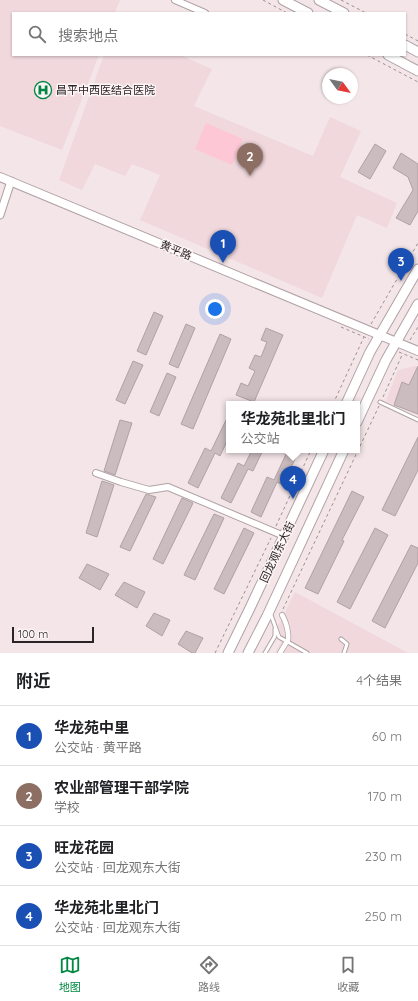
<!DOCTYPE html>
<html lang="zh">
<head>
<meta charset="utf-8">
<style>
  body { margin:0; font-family:Quicksand,"Noto Sans SC",sans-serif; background:#f6f6f6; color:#202124 }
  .compass { position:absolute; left:322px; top:68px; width:36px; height:36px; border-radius:50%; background:#fff; box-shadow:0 1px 3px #0004; rotate:123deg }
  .scale { position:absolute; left:12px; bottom:10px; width:82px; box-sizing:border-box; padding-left:4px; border:2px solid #2a2426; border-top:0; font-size:11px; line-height:14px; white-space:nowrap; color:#2a2426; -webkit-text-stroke:3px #fdf4f6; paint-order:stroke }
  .you { position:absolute; left:215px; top:309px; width:14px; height:14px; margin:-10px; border:3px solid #fff; border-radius:50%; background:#1a73e8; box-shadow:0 0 0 6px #1a73e833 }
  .badge { display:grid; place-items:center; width:26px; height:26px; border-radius:50%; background:#008743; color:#fff; font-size:13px; font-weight:700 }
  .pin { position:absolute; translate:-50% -33px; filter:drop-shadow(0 1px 2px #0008) }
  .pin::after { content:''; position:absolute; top:21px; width:14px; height:12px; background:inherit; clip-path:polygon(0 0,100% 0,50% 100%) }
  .popup { position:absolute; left:226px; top:401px; width:134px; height:52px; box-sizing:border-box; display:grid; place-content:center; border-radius:0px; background:#fff; filter:drop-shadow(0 1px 3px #0005); font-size:13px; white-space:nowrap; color:#757577 }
  .popup b { font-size:15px; color:#202124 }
  .popup::after { content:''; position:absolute; left:50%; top:100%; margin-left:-8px; border:8px solid transparent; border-top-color:#fff }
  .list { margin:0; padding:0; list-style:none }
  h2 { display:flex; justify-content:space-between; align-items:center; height:52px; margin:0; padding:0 16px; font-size:17px }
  h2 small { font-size:13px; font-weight:400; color:#757577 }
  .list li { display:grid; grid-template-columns:26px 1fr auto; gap:12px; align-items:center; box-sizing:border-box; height:60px; padding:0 16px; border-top:1px solid #e0e0e0 }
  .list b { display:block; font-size:15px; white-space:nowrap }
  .list p { margin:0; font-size:13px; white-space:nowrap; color:#757577 }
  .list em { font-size:13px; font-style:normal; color:#757577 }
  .icon { flex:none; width:22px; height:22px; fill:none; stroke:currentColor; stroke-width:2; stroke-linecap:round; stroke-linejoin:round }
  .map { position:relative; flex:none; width:418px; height:653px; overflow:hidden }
  .search { position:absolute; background:#fff; box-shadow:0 1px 3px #0004; left:12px; right:12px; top:12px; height:44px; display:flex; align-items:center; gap:10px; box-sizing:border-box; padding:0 14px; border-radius:0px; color:#757577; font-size:15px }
  .sheet { height:292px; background:#fff }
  nav { display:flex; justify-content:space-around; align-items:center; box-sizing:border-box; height:56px; border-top:1px solid #e0e0e0; background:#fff; font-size:11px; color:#757577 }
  nav a { display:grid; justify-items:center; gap:2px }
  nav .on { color:#008743 }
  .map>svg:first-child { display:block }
</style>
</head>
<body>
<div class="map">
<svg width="418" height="653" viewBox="0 0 418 653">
  <rect width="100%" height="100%" fill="#f4e5e8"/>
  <path fill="#f0d8dd" d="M0,0H120L115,13H13V55H99L62,150L0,126Z
    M104,55H180L212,69L194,106L313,156L330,117L361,131L340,177L397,203L387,228L357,215L322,298L140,220L160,175L132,164L125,176L95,164L82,190L59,180Z
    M415,366L418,367V415L386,401L398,370Z
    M295,592L408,653H275L283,638L278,626Z"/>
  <path fill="#fec7d5" d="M206,123L243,139L232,165L195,149Z"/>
  <path fill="#cbbcc0" stroke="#afa1a4" d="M375,144L386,151L370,179L358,172Z
    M401,153L418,164V211L410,225L396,218L413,190L408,177L393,168Z
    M154,312L163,316L146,355L137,351Z
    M186,324L195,328L178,368L169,364Z
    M266,328L283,335L254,402L236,395L241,383L248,386L255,371L249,368L255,355L261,357L267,342L261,340Z
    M220,334L231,339L193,429L181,424Z
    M133,361L143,365L125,404L116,400Z
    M418,366V414L394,405L402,382L409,385Z
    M167,373L176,377L159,416L150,412Z
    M229,414V437L220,456L215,453L198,488L188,483L205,448L211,451Z
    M120,420L132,423L115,475L104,471Z
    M418,437V470L395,516L382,510Z
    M252,450H263L253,471L248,469L231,503L221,498L238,463L244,466Z
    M288,450H299L283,485L277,482L261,517L251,512L267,477L274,480Z
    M102,481L114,485L97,537L86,533Z
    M352,491L364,497L342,540L344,541L318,594L305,588Z
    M146,494L156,497L130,551L120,547Z
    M182,498L193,503L163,564L153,559Z
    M214,514L224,518L195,580L184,575Z
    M244,528L254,533L224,594L214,589Z
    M375,528L388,535L350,609L337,602Z
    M411,545L418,548V563L385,628L372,621Z
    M87,564L109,574L100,590L79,578Z
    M124,582L145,592L137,608L115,595Z
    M154,613L170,620L162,636L146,626Z
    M186,631L203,638L195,653H192L178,644Z"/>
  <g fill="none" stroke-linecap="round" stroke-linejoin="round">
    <g stroke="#b0a2a5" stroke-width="5">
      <path id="service" d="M380,402L418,420
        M271,615L279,637L307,653
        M341,639L347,644L344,653
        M265,653L275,636V629"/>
    </g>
    <g stroke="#b0a2a5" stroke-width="6">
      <path id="pedestrian" d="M282,615C286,621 289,633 288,640
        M280,653L286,643"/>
    </g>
    <g stroke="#b0a2a5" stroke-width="8">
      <path id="minor" d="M175,0L205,13
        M96,473L121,482L149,490L168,487L284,536"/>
    </g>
    <g stroke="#b0a2a5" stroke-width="9">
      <path id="tertiary" d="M0,215L11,181"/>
    </g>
    <g stroke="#b0a2a5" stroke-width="10">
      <path id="secondary" d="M0,177L418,351"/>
    </g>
    <g stroke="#b0a2a5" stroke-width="11">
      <path id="primary" d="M283,0L308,13
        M319,0L344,13
        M405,45L418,52
        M388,55L418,71
        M346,404L370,352L418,269
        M357,422L386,360L418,304
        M228,653L250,608L324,450
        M248,653L267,616L344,450"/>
    </g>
    <path stroke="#9b9092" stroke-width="1" stroke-dasharray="3 3" stroke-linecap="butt" d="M263,0L287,13
      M341,0L366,13
      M405,34L418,41
      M367,55L418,82
      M371,324L418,243
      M341,327L369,339
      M410,340L418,327
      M399,352L418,360
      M383,397L403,353
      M333,404L364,337
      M276,526L311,450
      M283,609L379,406
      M215,653L271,538"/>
    <use href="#service" stroke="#fff" stroke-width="3"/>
    <use href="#pedestrian" stroke="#fff" stroke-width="4.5"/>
    <use href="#minor" stroke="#fff" stroke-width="6"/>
    <use href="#tertiary" stroke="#fff" stroke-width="7"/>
    <use href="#secondary" stroke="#fff" stroke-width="8"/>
    <use href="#primary" stroke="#fff" stroke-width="9"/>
  </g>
  <defs>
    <g id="hospital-ring" transform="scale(0.9)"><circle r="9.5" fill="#fdf4f6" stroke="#008743" stroke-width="1.5"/><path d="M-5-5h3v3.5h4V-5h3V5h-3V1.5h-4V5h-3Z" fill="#008743"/></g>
  </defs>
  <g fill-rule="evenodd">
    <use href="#hospital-ring" x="43" y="90"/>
  </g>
  <g text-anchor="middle" stroke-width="3" stroke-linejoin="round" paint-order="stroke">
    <g font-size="11" fill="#2a2426" stroke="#fdf4f6" text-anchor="start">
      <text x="56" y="94">昌平中西医结合医院</text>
    </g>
    <g font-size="11" fill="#2a2426" stroke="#fdf4f6">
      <text transform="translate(176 250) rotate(23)" y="4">黄平路</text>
      <text transform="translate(277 552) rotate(-65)" y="4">回龙观东大街</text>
    </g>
  </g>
</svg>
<svg class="compass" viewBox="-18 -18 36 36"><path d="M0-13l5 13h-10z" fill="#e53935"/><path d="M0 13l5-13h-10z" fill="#757577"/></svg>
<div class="scale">100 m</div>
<div class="you"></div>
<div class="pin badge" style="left:223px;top:263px;background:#1a4fb4">1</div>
<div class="pin badge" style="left:250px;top:176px;background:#8d6e63">2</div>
<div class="pin badge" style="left:401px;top:281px;background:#1a4fb4">3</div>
<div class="pin badge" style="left:293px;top:499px;background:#1a4fb4">4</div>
<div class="popup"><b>华龙苑北里北门</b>公交站</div>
<div class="search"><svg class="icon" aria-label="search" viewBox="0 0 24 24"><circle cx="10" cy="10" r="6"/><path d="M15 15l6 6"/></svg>搜索地点</div>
</div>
<section class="sheet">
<h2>附近<small>4个结果</small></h2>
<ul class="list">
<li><span class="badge" style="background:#1a4fb4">1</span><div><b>华龙苑中里</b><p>公交站 · 黄平路</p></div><em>60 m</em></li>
<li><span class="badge" style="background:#8d6e63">2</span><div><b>农业部管理干部学院</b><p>学校</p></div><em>170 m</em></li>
<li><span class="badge" style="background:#1a4fb4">3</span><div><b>旺龙花园</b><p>公交站 · 回龙观东大街</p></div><em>230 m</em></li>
<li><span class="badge" style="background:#1a4fb4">4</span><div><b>华龙苑北里北门</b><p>公交站 · 回龙观东大街</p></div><em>250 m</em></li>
</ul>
</section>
<nav>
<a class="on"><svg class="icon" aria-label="map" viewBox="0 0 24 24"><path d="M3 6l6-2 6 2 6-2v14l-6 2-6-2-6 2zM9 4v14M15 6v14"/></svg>地图</a>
<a><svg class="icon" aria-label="directions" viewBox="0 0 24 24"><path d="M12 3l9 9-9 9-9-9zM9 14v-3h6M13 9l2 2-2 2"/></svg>路线</a>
<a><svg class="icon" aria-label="saved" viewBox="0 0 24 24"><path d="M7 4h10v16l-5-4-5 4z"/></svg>收藏</a>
</nav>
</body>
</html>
